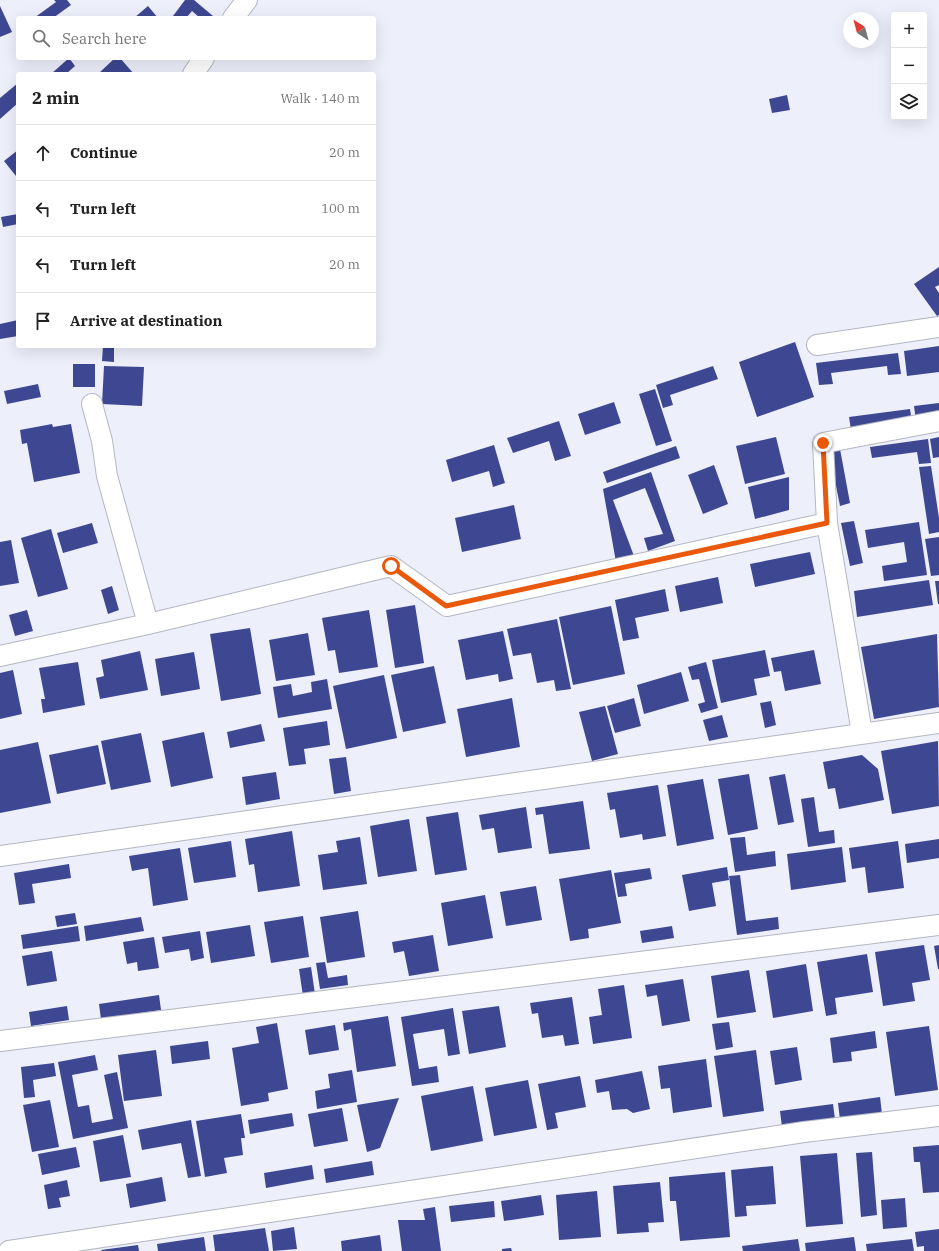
<!DOCTYPE html>
<html lang="en">
<head>
<meta charset="utf-8">
<style>
  body { margin:0; font-family:"IBM Plex Serif",serif; background:#f2f2f2; color:#222 }
  .controls { position:absolute; right:12px; top:12px; display:grid; overflow:hidden; border-radius:4px; box-shadow:0 4px 16px #0002 }
  .controls button { width:36px; height:36px; display:grid; place-items:center; padding:0; border:0; border-bottom:1px solid #e0e0e0; background:#fff; color:#222; font:20px sans-serif }
  .compass { position:absolute; left:843px; top:12px; width:36px; height:36px; border-radius:50%; background:#fff; box-shadow:0 4px 16px #0002; rotate:324deg }
  .stop { position:absolute; width:12px; height:12px; margin:-9px; border:3px solid #ea580c; border-radius:50%; background:#fff }
  .stop.end { background:#ea580c; border-color:#fff; box-shadow:0 1px 4px #0008 }
  .list { margin:0; padding:0; list-style:none }
  h2 { display:flex; justify-content:space-between; align-items:center; height:52px; margin:0; padding:0 16px; font-size:17px }
  h2 small { font-size:13px; font-weight:400; color:#767676 }
  .list li { display:grid; grid-template-columns:26px 1fr auto; gap:12px; align-items:center; box-sizing:border-box; height:56px; padding:0 16px; border-top:1px solid #e0e0e0 }
  .list b { display:block; font-size:15px; white-space:nowrap }
  .list em { font-size:13px; font-style:normal; color:#767676 }
  .icon { flex:none; width:22px; height:22px; fill:none; stroke:currentColor; stroke-width:2; stroke-linecap:round; stroke-linejoin:round }
  .map { position:relative; flex:none; width:939px; height:1251px; overflow:hidden }
  .search { position:absolute; background:#fff; box-shadow:0 4px 16px #0002; left:16px; top:16px; width:360px; height:44px; display:flex; align-items:center; gap:10px; box-sizing:border-box; padding:0 14px; border-radius:4px; color:#767676; font-size:15px }
  .panel { position:absolute; background:#fff; box-shadow:0 4px 16px #0002; left:16px; top:72px; width:360px; height:276px; border-radius:4px }
  .map>svg:first-child { display:block }
</style>
</head>
<body>
<div class="map">
<svg width="939" height="1251" viewBox="0 0 939 1251">
  <rect width="100%" height="100%" fill="#edeffb"/>
  <path fill="#3e4792" d="M54,0H67L71,5L53,18H34L56,2Z
    M185,0H194L213,16L212,18H200L192,11L186,18H175L173,16Z
    M0,6L12,32L0,37Z
    M148,6L158,18H134Z
    M69,58L75,66L66,74H51Z
    M115,58H120L134,74H101L99,73Z
    M18,83V103L0,119V98Z
    M787,95L790,110L772,113L769,99Z
    M18,150V175L16,176L4,161Z
    M18,214V224L3,227L1,217Z
    M939,267V285L935,287L939,293V315L937,316L914,284Z
    M18,320V336L0,339V324Z
    M795,342L814,397L757,417L739,362Z
    M103,346H114V362L102,361Z
    M939,346V372L907,376L904,351Z
    M898,353L901,374L888,375L887,366L831,373L833,384L819,385L816,363Z
    M73,364H95V387H73Z
    M104,366L144,367L142,406L102,404Z
    M713,366L718,379L670,395L673,405L663,408L656,385Z
    M38,384L41,397L7,404L4,391Z
    M655,389L672,441L656,446L639,394Z
    M614,402L621,423L585,435L578,414Z
    M939,403V418L916,421L914,406Z
    M910,409L912,422L851,430L849,417Z
    M559,421L571,456L555,461L549,441L513,453L507,438Z
    M52,424L53,427L71,424L80,473L34,482L27,443L22,444L20,430Z
    M776,437L785,474L745,484L736,446Z
    M939,437V457L933,458L930,439Z
    M928,439L931,463L919,464L917,452L872,458L870,447Z
    M494,445L505,483L493,487L489,471L452,482L446,460Z
    M676,446L680,458L607,483L603,472Z
    M840,449L850,503L840,506L829,451Z
    M714,465L728,504L703,514L688,475Z
    M931,466L939,518V532L929,534L919,467Z
    M651,472L675,541L648,551L644,538L663,534L645,488L613,500L634,556L616,562L603,489Z
    M789,477V510L755,519L748,487Z
    M514,505L521,539L462,552L455,518Z
    M854,521L863,563L850,566L841,523Z
    M919,522L927,575L884,581L882,566L907,562L904,542L868,548L865,530Z
    M92,523L98,543L63,553L57,533Z
    M51,529L68,589L38,597L21,538Z
    M939,537V575L931,576L925,539Z
    M11,540L19,583L0,586V542Z
    M810,552L815,574L755,587L750,564Z
    M718,577L723,603L680,612L675,586Z
    M929,580L933,605L857,617L854,591Z
    M935,581H939V604H938Z
    M112,586L119,610L108,614L101,590Z
    M665,589L669,611L635,618L639,638L623,641L615,600Z
    M415,605L424,663L395,668L386,610Z
    M611,606L625,674L573,685L559,617Z
    M27,610L33,631L15,636L9,615Z
    M369,610L378,667L339,673L335,650L328,651L322,618Z
    M557,619L571,689L556,691L554,680L537,683L531,653L513,656L507,629Z
    M250,628L261,694L221,701L210,634Z
    M503,631L513,679L499,682L498,674L466,680L458,640Z
    M308,633L315,675L276,681L269,640Z
    M937,634L939,707L874,719L861,647Z
    M765,650L770,676L754,679L757,695L721,703L712,660Z
    M814,650L821,684L785,691L781,671L774,672L771,658Z
    M140,651L148,690L100,699L96,678L104,676L101,660Z
    M194,652L200,689L161,696L155,659Z
    M78,662L85,705L43,713L41,699H45L39,668Z
    M706,662L718,708L701,713L698,704L705,702L699,679L692,680L688,667Z
    M434,666L446,723L403,732L391,675Z
    M13,670L22,714L0,719V673Z
    M681,672L689,701L644,714L637,685Z
    M384,675L397,738L346,749L333,686Z
    M327,679L332,709L278,718L273,687L291,684L293,696L312,692L311,682Z
    M512,698L520,747L466,757L457,709Z
    M634,698L641,726L615,733L607,706Z
    M771,701L776,725L765,728L760,703Z
    M605,706L618,754L592,761L579,712Z
    M722,715L728,737L709,741L703,720Z
    M327,721L330,745L304,749L306,764L289,766L283,728Z
    M261,724L265,741L230,748L227,732Z
    M204,732L213,778L171,787L162,741Z
    M141,733L151,782L111,790L101,741Z
    M938,741L939,806L892,814L881,751Z
    M38,742L51,803L0,813V750Z
    M98,745L106,784L57,794L49,755Z
    M862,755L878,769L884,800L839,809L835,788L828,789L823,762Z
    M346,757L351,791L334,794L329,759Z
    M276,772L280,799L246,805L242,777Z
    M749,774L758,829L728,835L718,779Z
    M785,774L794,822L778,825L769,777Z
    M703,779L714,839L677,846L667,785Z
    M658,785L666,836L643,840L642,834L620,838L615,809L610,810L607,793Z
    M814,797L819,832L834,830L835,843L808,847L801,799Z
    M583,801L590,849L549,854L543,814L536,815L535,808Z
    M526,807L532,848L498,853L494,828L482,830L479,815Z
    M458,812L467,870L435,875L426,817Z
    M409,819L417,871L378,877L370,826Z
    M292,831L300,886L258,892L254,864L249,865L245,839Z
    M360,837L367,884L323,890L318,855L338,852L336,841Z
    M745,837L747,855L775,851L776,866L735,872L730,838Z
    M939,839V858L907,863L905,844Z
    M231,841L236,877L194,883L188,848Z
    M898,841L904,888L868,893L865,867L852,869L849,848Z
    M842,847L846,882L791,890L787,854Z
    M180,848L188,900L153,906L148,868L132,871L129,856Z
    M69,864L71,878L32,884L35,903L19,905L14,873Z
    M727,867L729,880L712,883L716,906L689,911L682,875Z
    M650,868L652,879L625,884L627,896L618,897L614,873Z
    M611,870L621,923L588,929L589,938L570,941L559,879Z
    M740,875L746,921L778,917L779,929L737,935L729,876Z
    M536,886L542,920L506,926L500,892Z
    M485,895L493,938L448,946L441,903Z
    M358,911L365,957L327,963L320,917Z
    M75,913L77,924L57,927L55,916Z
    M303,916L309,957L271,963L264,922Z
    M141,917L144,931L86,941L84,926Z
    M250,925L255,956L211,963L206,932Z
    M78,926L80,941L23,949L21,935Z
    M672,926L674,938L642,943L640,931Z
    M200,931L204,958L191,961L189,949L165,953L162,937Z
    M433,935L439,971L409,976L404,951L394,953L392,942Z
    M154,937L159,968L138,971L137,962L127,964L123,942Z
    M924,945L930,980L912,983L915,1001L883,1006L875,952Z
    M939,945V969H938L934,946Z
    M52,951L57,981L27,986L22,956Z
    M867,954L873,992L835,998L837,1014L826,1016L817,962Z
    M325,962L328,978L347,975L348,985L320,989L316,963Z
    M806,964L813,1011L773,1018L766,971Z
    M311,967L315,994L303,996L299,969Z
    M749,970L756,1012L717,1018L711,976Z
    M683,979L690,1021L662,1026L657,995L647,997L645,985Z
    M624,985L632,1038L593,1044L589,1017L602,1015L598,989Z
    M159,995L161,1010L101,1019L99,1004Z
    M572,997L579,1044L565,1046L563,1035L542,1038L538,1013L532,1014L530,1003Z
    M67,1006L69,1020L31,1026L29,1012Z
    M499,1006L506,1047L469,1054L462,1011Z
    M453,1008L460,1054L448,1056L444,1029L413,1034L419,1069L437,1066L439,1082L412,1086L401,1017Z
    M388,1016L396,1066L357,1072L351,1029L344,1031L343,1023Z
    M729,1022L733,1047L716,1050L712,1024Z
    M277,1023L288,1089L268,1093L269,1101L241,1106L232,1048L259,1043L256,1027Z
    M335,1025L339,1050L309,1055L305,1030Z
    M929,1026L938,1090L895,1096L886,1032Z
    M875,1031L877,1048L851,1052L852,1061L833,1063L830,1038Z
    M208,1041L210,1059L172,1064L170,1046Z
    M797,1047L802,1080L775,1085L770,1051Z
    M156,1050L162,1096L124,1101L118,1055Z
    M756,1050L764,1111L723,1117L714,1056Z
    M95,1055L98,1070L72,1075L78,1107L89,1105L92,1123L113,1119L104,1075L117,1072L128,1128L73,1139L58,1062Z
    M706,1059L712,1107L673,1113L670,1088L661,1089L658,1066Z
    M54,1063L56,1076L33,1080L35,1097L24,1098L21,1067Z
    M352,1070L357,1102L317,1109L315,1091L330,1088L328,1074Z
    M642,1071L650,1109L633,1113L627,1109L612,1110L609,1091L597,1093L595,1080Z
    M580,1076L586,1107L555,1113L558,1128L547,1130L538,1084Z
    M528,1080L537,1128L494,1136L485,1088Z
    M473,1086L483,1141L431,1151L421,1096Z
    M880,1097L882,1114L840,1120L838,1103Z
    M399,1098L380,1148L367,1152L357,1105Z
    M50,1100L59,1147L32,1152L23,1105Z
    M833,1104L835,1119L782,1127L780,1111Z
    M342,1108L348,1141L314,1147L308,1114Z
    M292,1113L294,1126L250,1134L248,1120Z
    M241,1114L245,1138H241L243,1155L224,1158L227,1173L205,1177L196,1121Z
    M191,1120L201,1176L188,1178L181,1143L142,1150L138,1130Z
    M123,1135L131,1177L100,1182L93,1141Z
    M939,1145V1192L923,1193L920,1162H914L913,1147Z
    M76,1147L80,1167L42,1175L38,1154Z
    M872,1152L877,1215L861,1217L856,1153Z
    M837,1153L843,1224L806,1227L800,1156Z
    M372,1161L374,1175L326,1183L324,1169Z
    M312,1165L314,1179L266,1188L264,1173Z
    M773,1166L776,1204L746,1206L747,1216L735,1217L731,1170Z
    M725,1172L730,1237L680,1241L676,1201H670L669,1177Z
    M162,1177L166,1201L130,1208L126,1184Z
    M67,1180L70,1196L59,1198L61,1207L48,1209L44,1185Z
    M660,1182L664,1222L648,1223L649,1232L617,1234L613,1186Z
    M597,1191L601,1237L559,1240L556,1195Z
    M541,1195L544,1215L504,1221L501,1201Z
    M905,1198L907,1227L883,1229L881,1200Z
    M494,1201L495,1217L451,1222L449,1206Z
    M435,1207L441,1251H402L398,1220H425L423,1209Z
    M294,1227L297,1249L273,1251L271,1231Z
    M265,1228L269,1251H215L213,1235Z
    M939,1229V1251H924V1246L917,1247L915,1232Z
    M380,1235L382,1251H342L341,1241Z
    M204,1237L206,1251H158L157,1244Z
    M854,1237L856,1251H806L805,1243Z
    M798,1239L800,1251H743L742,1246Z
    M912,1239L914,1251H867L866,1244Z
    M138,1245L139,1251H102L101,1250Z
    M511,1248L512,1251H502V1249Z"/>
  <g fill="none" stroke-linecap="round" stroke-linejoin="round">
    <g stroke="#b3b6c0" stroke-width="22">
      <path id="minor" d="M233,18L247,0
        M193,74L204,58
        M817,345L939,327
        M92,404L102,441L107,476L148,624
        M0,656L148,624L391,566L447,606L827,523
        M862,733L827,523L823,443L939,421
        M0,856L939,723
        M0,1041L939,925
        M9,1251L804,1132L939,1116"/>
    </g>
    <use href="#minor" stroke="#fff" stroke-width="20"/>
  </g>
  <g fill="none" stroke-linecap="round" stroke-linejoin="round">
    <path stroke="#ea580c" stroke-width="5" d="M391,566L446,606L827,523L823,443"/>
  </g>
</svg>
<div class="controls">
<button>+</button>
<button>−</button>
<button><svg class="icon" aria-label="layers" viewBox="0 0 24 24"><path d="M12 4l9 5-9 5-9-5zM3 14l9 5 9-5"/></svg></button>
</div>
<svg class="compass" viewBox="-18 -18 36 36"><path d="M0-13l5 13h-10z" fill="#e53935"/><path d="M0 13l5-13h-10z" fill="#767676"/></svg>
<div class="stop" style="left:391px;top:566px"></div>
<div class="stop end" style="left:823px;top:443px"></div>
<div class="search"><svg class="icon" aria-label="search" viewBox="0 0 24 24"><circle cx="10" cy="10" r="6"/><path d="M15 15l6 6"/></svg>Search here</div>
<section class="panel">
<h2>2 min<small>Walk · 140 m</small></h2>
<ul class="list">
<li><svg class="icon" aria-label="ahead" viewBox="0 0 24 24"><path d="M12 20V5M6 11l6-6 6 6"/></svg><div><b>Continue</b></div><em>20 m</em></li>
<li><svg class="icon" aria-label="left" viewBox="0 0 24 24"><path d="M17 20v-9H6M10 6l-5 5 5 5"/></svg><div><b>Turn left</b></div><em>100 m</em></li>
<li><svg class="icon" aria-label="left" viewBox="0 0 24 24"><path d="M17 20v-9H6M10 6l-5 5 5 5"/></svg><div><b>Turn left</b></div><em>20 m</em></li>
<li><svg class="icon" aria-label="arrive" viewBox="0 0 24 24"><path d="M6 21V4h12l-3 4 3 4H6"/></svg><div><b>Arrive at destination</b></div></li>
</ul>
</section>
</div>
</body>
</html>
